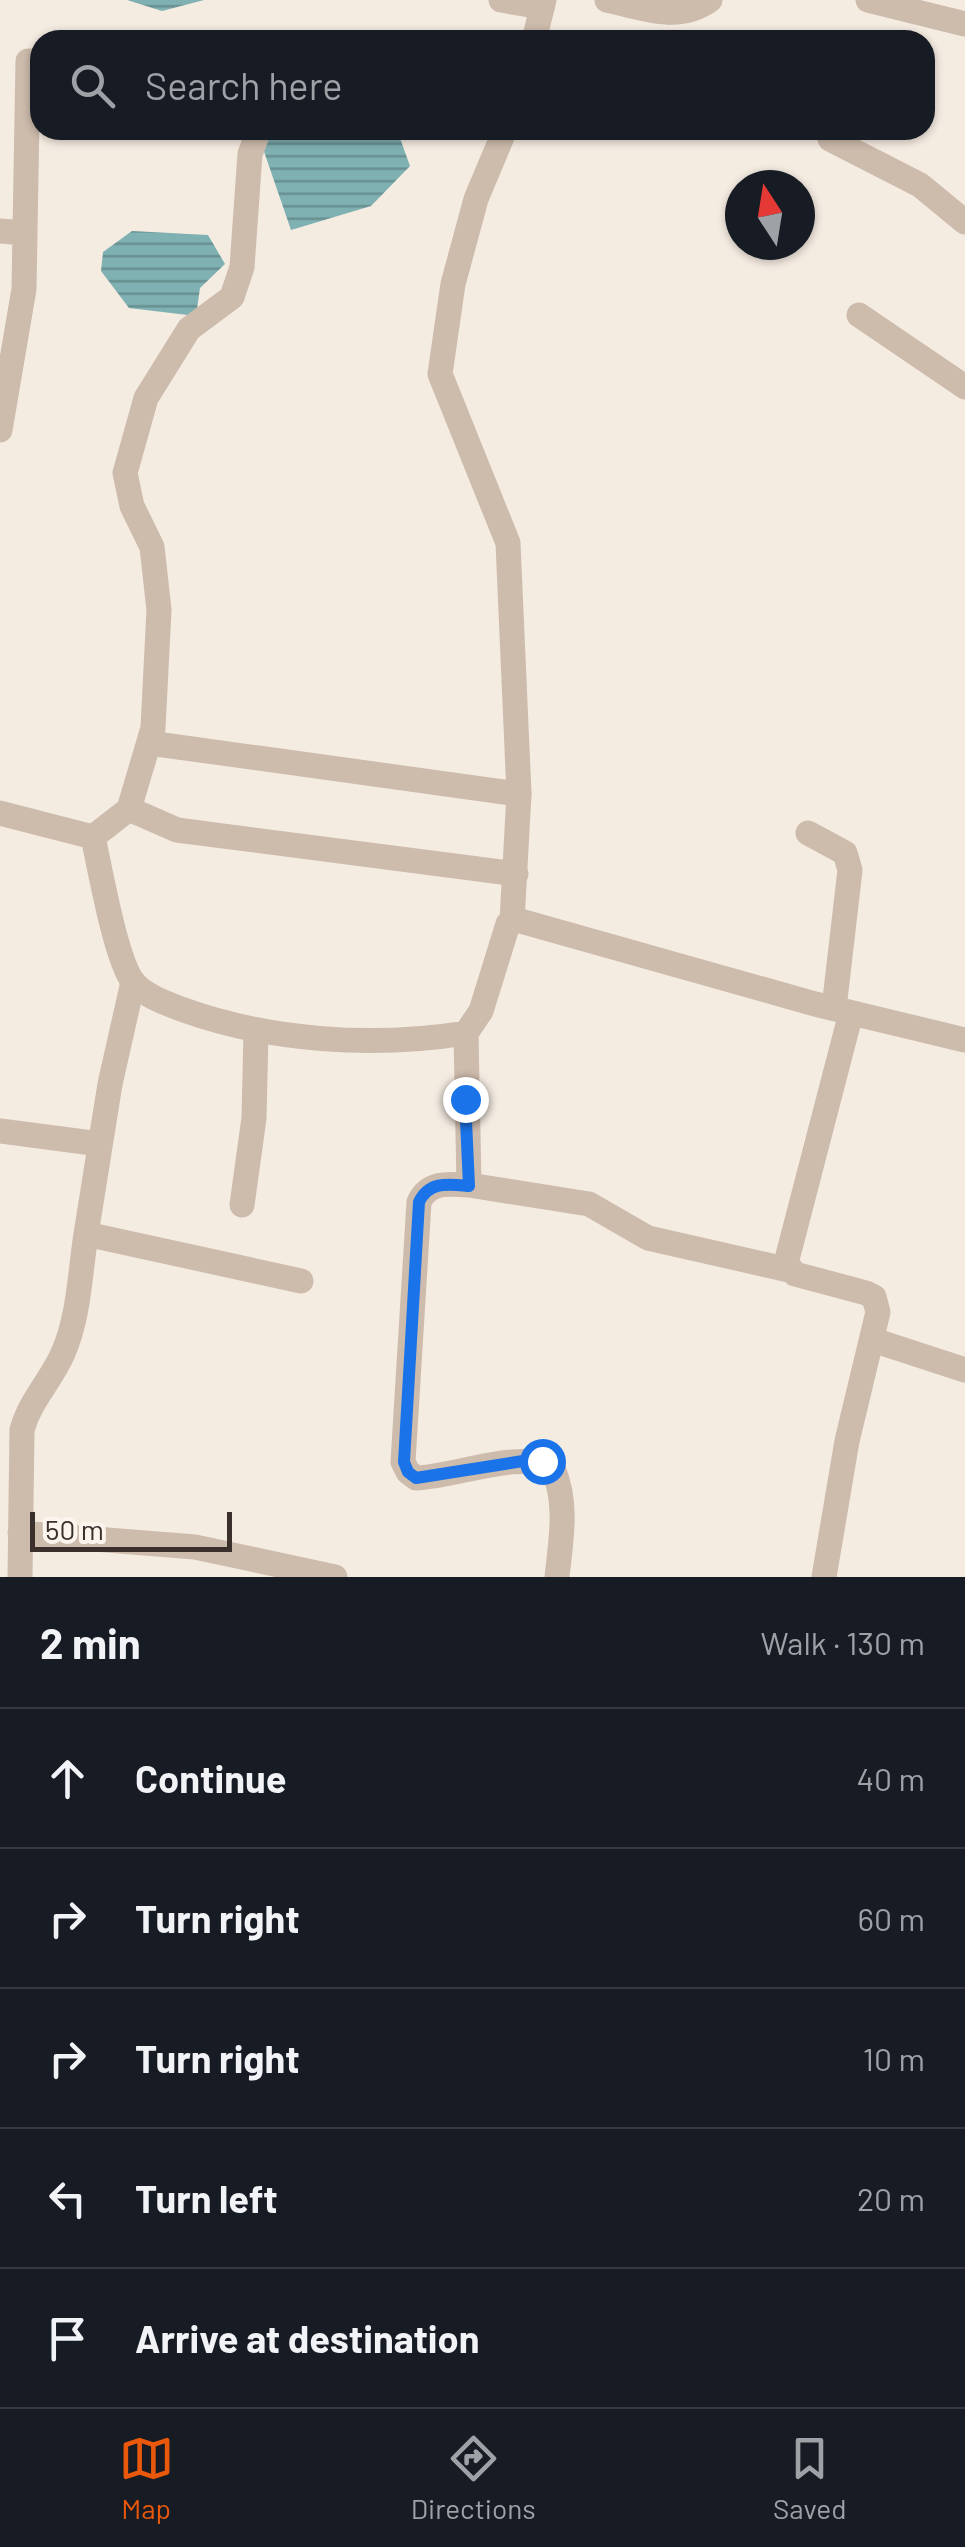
<!DOCTYPE html>
<html lang="en">
<head>
<meta charset="utf-8">
<style>
  body { margin:0; font-family:Barlow,sans-serif; background:#20242c; color:#f1f3f6 }
  .compass { position:absolute; left:725px; top:170px; width:90px; height:90px; border-radius:50%; background:#171b24; box-shadow:0 2px 8px #0004; rotate:348deg }
  .scale { position:absolute; left:30px; bottom:25px; width:202px; box-sizing:border-box; padding-left:10px; border:5px solid #3b302b; border-top:0; font-size:28px; line-height:35px; white-space:nowrap; color:#3b302b; -webkit-text-stroke:8px #fbf5ee; paint-order:stroke }
  .stop { position:absolute; width:30px; height:30px; margin:-22px; border:8px solid #1a73e8; border-radius:50%; background:#fff }
  .stop.end { background:#1a73e8; border-color:#fff; box-shadow:0 2px 10px #0008 }
  .list { margin:0; padding:0; list-style:none }
  h2 { display:flex; justify-content:space-between; align-items:center; height:130px; margin:0; padding:0 40px; font-size:42px }
  h2 small { font-size:32px; font-weight:400; color:#9ea1a6 }
  .list li { display:grid; grid-template-columns:65px 1fr auto; gap:30px; align-items:center; box-sizing:border-box; height:140px; padding:0 40px; border-top:2px solid #363941 }
  .list b { display:block; font-size:38px; white-space:nowrap }
  .list em { font-size:32px; font-style:normal; color:#9ea1a6 }
  .icon { flex:none; width:55px; height:55px; fill:none; stroke:currentColor; stroke-width:2; stroke-linecap:round; stroke-linejoin:round }
  .map { position:relative; flex:none; width:965px; height:1577px; overflow:hidden }
  .search { position:absolute; background:#171b24; box-shadow:0 2px 8px #0004; left:30px; right:30px; top:30px; height:110px; display:flex; align-items:center; gap:25px; box-sizing:border-box; padding:0 35px; border-radius:30px; color:#9ea1a6; font-size:38px }
  .sheet { height:830px; background:#171b24 }
  nav { display:flex; justify-content:space-around; align-items:center; box-sizing:border-box; height:140px; border-top:2px solid #363941; background:#171b24; font-size:28px; color:#9ea1a6 }
  nav a { display:grid; justify-items:center; gap:5px }
  nav .on { color:#ea580c }
  .map>svg:first-child { display:block }
</style>
</head>
<body>
<div class="map">
<svg width="965" height="1577" viewBox="0 0 965 1577">
  <defs>
    <pattern id="water-rules" width="6" height="5" patternUnits="userSpaceOnUse" patternTransform="scale(2.5)"><rect width="6" height="5" fill="#7fb0b2"/><path d="M0 2.5h6" fill="none" stroke="#699091"/></pattern>
  </defs>
  <rect width="100%" height="100%" fill="#f4ebe1"/>
  <path fill="url(#water-rules)" d="M127,0H204L162,11Z
    M265,130H397L410,166L371,206L291,230L259,137Z
    M132,231L208,235L225,264L200,288L196,316L129,308L101,271L103,252Z"/>
  <g fill="none" stroke-linecap="round" stroke-linejoin="round">
    <path stroke="#cdbbac" stroke-width="25" d="M501,0L542,7
      M607,0C642,8 679,23 710,0
      M868,0L965,24
      M830,139L920,185L965,222
      M0,231L25,233
      M859,315L965,387
      M0,430L24,289L28,61L40,62
      M149,743L519,794
      M129,809L177,830L516,874
      M808,833L845,853L850,870L834,1008
      M93,837L129,809L153,728L159,610L152,547L132,506L125,473L146,398L189,329L232,297L242,267L250,154L259,130
      M133,982L110,1084L86,1234L301,1281
      M466,1033L469,1185C448,1184 429,1181 419,1202L403,1462L408,1472L416,1478C454,1477 521,1449 553,1468C568,1504 561,1539 557,1577
      M0,1131L100,1144
      M469,1185L589,1204L648,1238L789,1270
      M242,1205L254,1118L256,1032
      M873,1340L965,1370
      M20,1533L195,1547L335,1577
      M20,1577L22,1430C30,1400 51,1381 63,1353C79,1317 80,1273 86,1234
      M824,1577L847,1441L878,1312L874,1297L866,1293L795,1274L786,1263L851,1013"/>
    <path stroke="#cdbbac" stroke-width="25" d="M534,40L544,0
      M505,130L476,199L453,284L440,374L508,543L519,794L512,921
      M0,813L93,837C100,868 116,962 134,983C145,996 166,1003 181,1009C269,1041 373,1048 466,1033L481,1011L508,924L517,920L815,1004L965,1040"/>
  </g>
  <g fill="none" stroke-linecap="round" stroke-linejoin="round">
    <path stroke="#1a73e8" stroke-width="12" d="M465,1099L469,1186C448,1184 429,1181 419,1202L404,1462L408,1472L416,1478L523,1461H542"/>
  </g>
</svg>
<svg class="compass" viewBox="-18 -18 36 36"><path d="M0-13l5 13h-10z" fill="#e53935"/><path d="M0 13l5-13h-10z" fill="#9ea1a6"/></svg>
<div class="scale">50 m</div>
<div class="stop" style="left:542px;top:1461px"></div>
<div class="stop end" style="left:465px;top:1099px"></div>
<div class="search"><svg class="icon" aria-label="search" viewBox="0 0 24 24"><circle cx="10" cy="10" r="6"/><path d="M15 15l6 6"/></svg>Search here</div>
</div>
<section class="sheet">
<h2>2 min<small>Walk · 130 m</small></h2>
<ul class="list">
<li><svg class="icon" aria-label="ahead" viewBox="0 0 24 24"><path d="M12 20V5M6 11l6-6 6 6"/></svg><div><b>Continue</b></div><em>40 m</em></li>
<li><svg class="icon" aria-label="right" viewBox="0 0 24 24"><path d="M7 20v-9h11M14 6l5 5-5 5"/></svg><div><b>Turn right</b></div><em>60 m</em></li>
<li><svg class="icon" aria-label="right" viewBox="0 0 24 24"><path d="M7 20v-9h11M14 6l5 5-5 5"/></svg><div><b>Turn right</b></div><em>10 m</em></li>
<li><svg class="icon" aria-label="left" viewBox="0 0 24 24"><path d="M17 20v-9H6M10 6l-5 5 5 5"/></svg><div><b>Turn left</b></div><em>20 m</em></li>
<li><svg class="icon" aria-label="arrive" viewBox="0 0 24 24"><path d="M6 21V4h12l-3 4 3 4H6"/></svg><div><b>Arrive at destination</b></div></li>
</ul>
</section>
<nav>
<a class="on"><svg class="icon" aria-label="map" viewBox="0 0 24 24"><path d="M3 6l6-2 6 2 6-2v14l-6 2-6-2-6 2zM9 4v14M15 6v14"/></svg>Map</a>
<a><svg class="icon" aria-label="directions" viewBox="0 0 24 24"><path d="M12 3l9 9-9 9-9-9zM9 14v-3h6M13 9l2 2-2 2"/></svg>Directions</a>
<a><svg class="icon" aria-label="saved" viewBox="0 0 24 24"><path d="M7 4h10v16l-5-4-5 4z"/></svg>Saved</a>
</nav>
</body>
</html>
